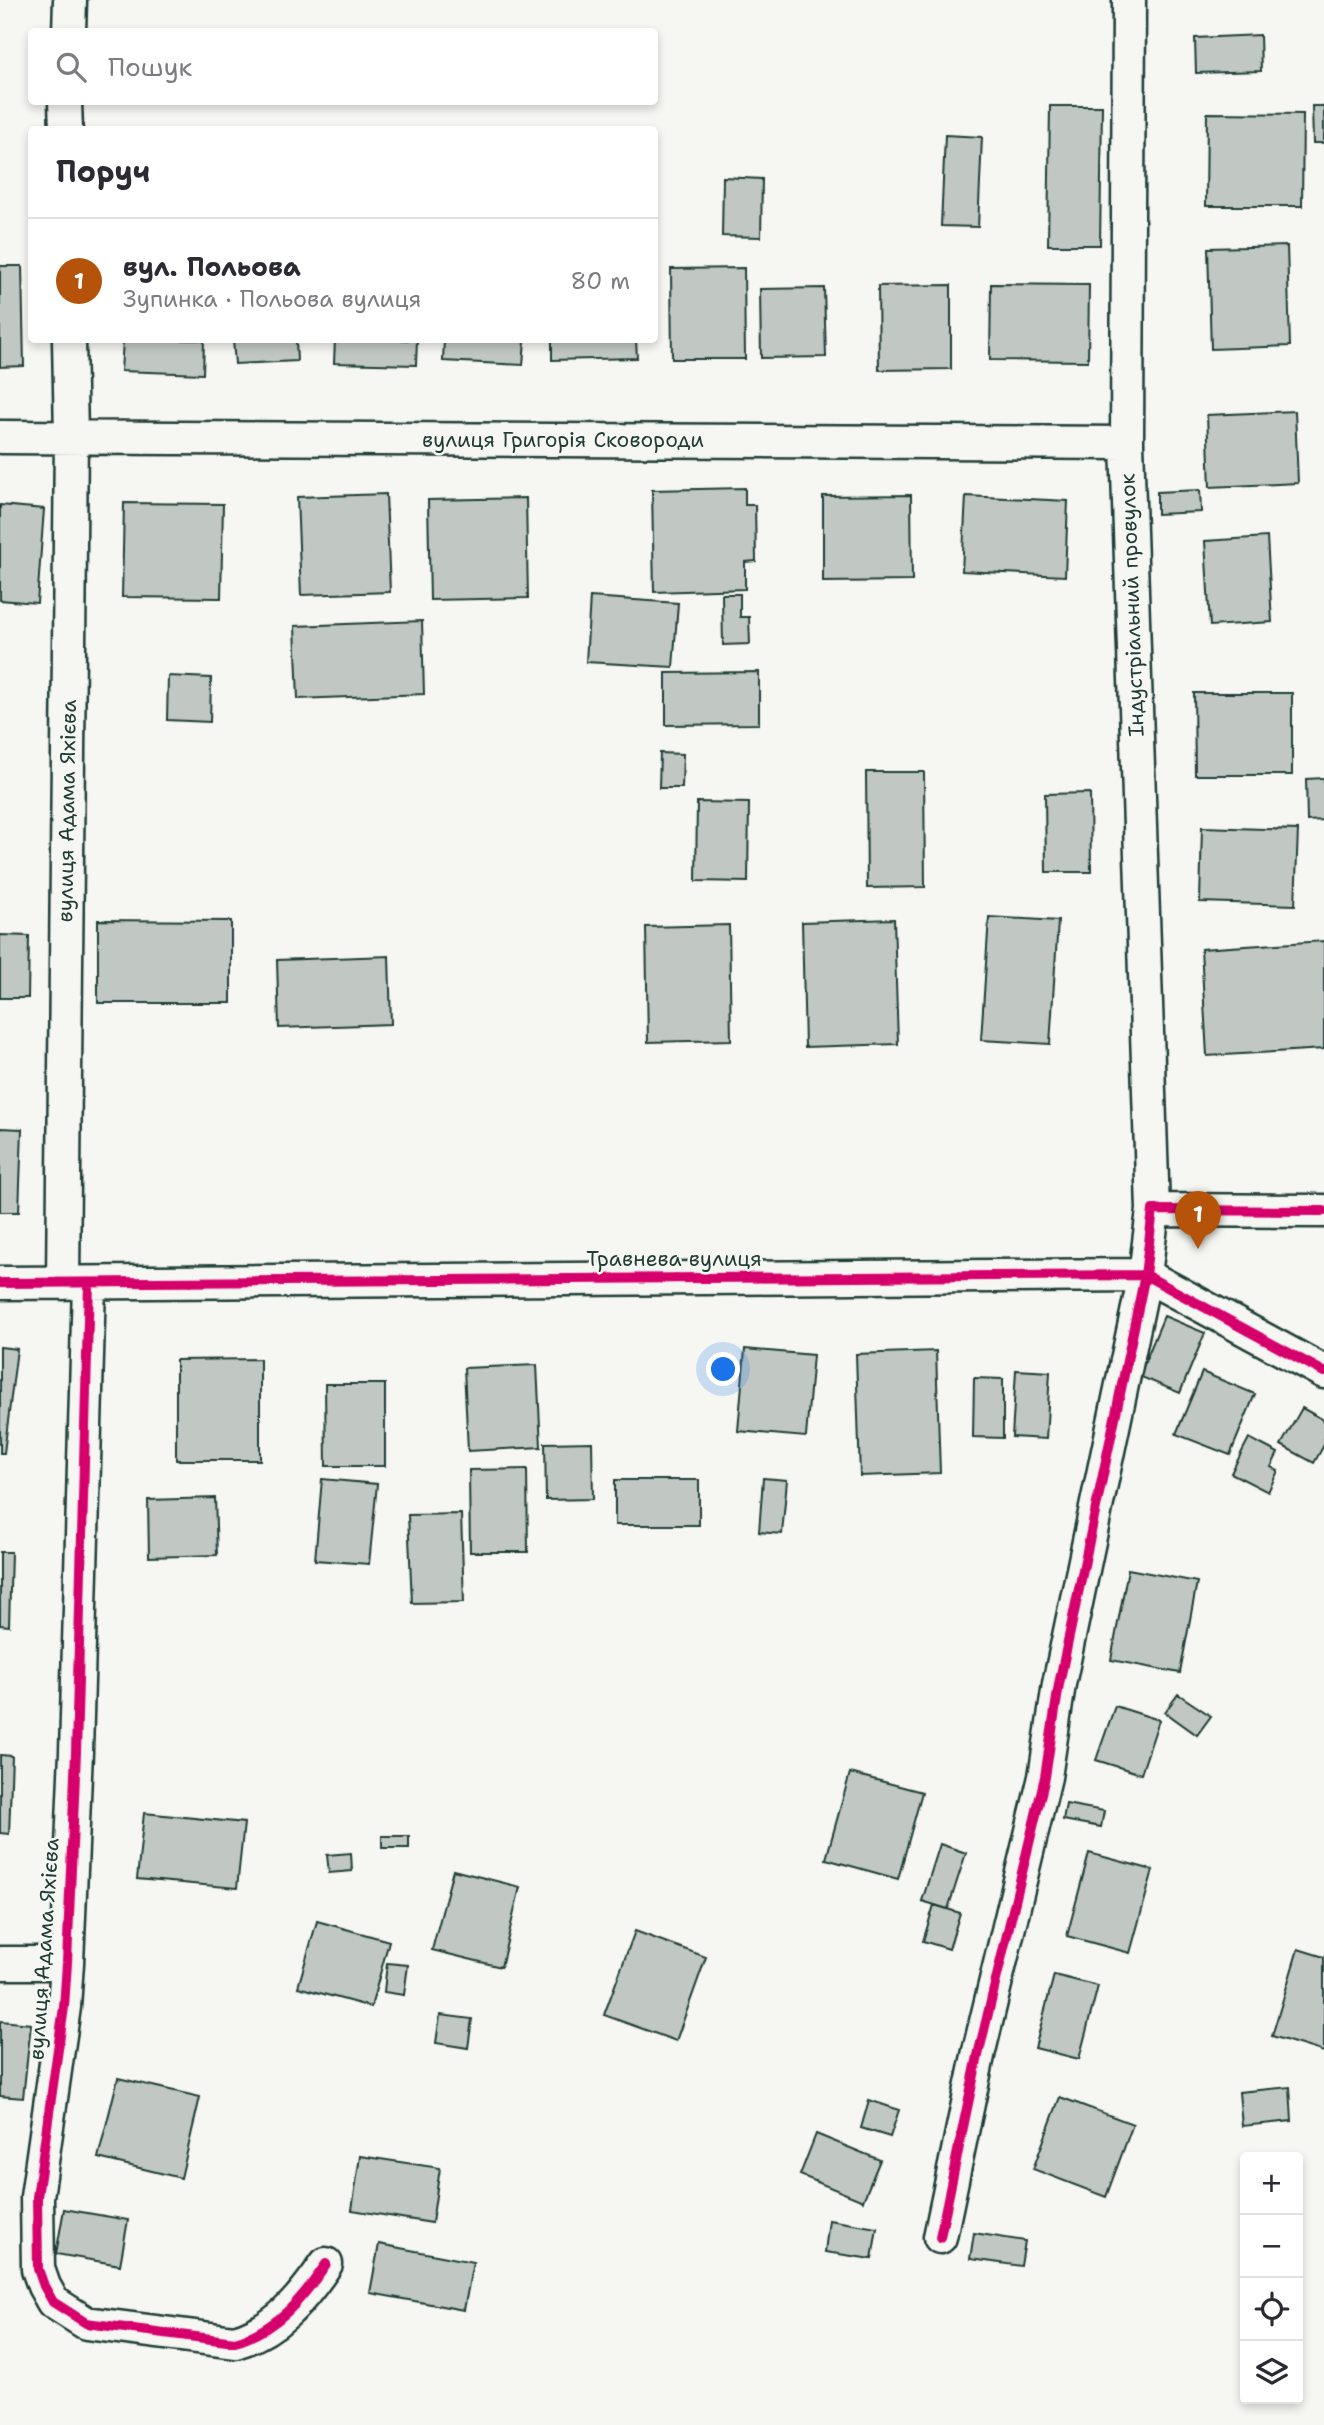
<!DOCTYPE html>
<html lang="uk">
<head>
<meta charset="utf-8">
<style>
  body { margin:0; font-family:"Shantell Sans",sans-serif; background:#f2f2f3; color:#2b2b33 }
  .controls { position:absolute; right:21px; bottom:21px; display:grid; overflow:hidden; border-radius:7px; box-shadow:0 4px 10px #0003 }
  .controls button { width:63px; height:63px; display:grid; place-items:center; padding:0; border:0; border-bottom:2px solid #e1e1e2; background:#fff; color:#2b2b33; font:35px sans-serif }
  .you { position:absolute; left:724px; top:1370px; width:24px; height:24px; margin:-18px; border:5px solid #fff; border-radius:50%; background:#1a73e8; box-shadow:0 0 0 10px #1a73e833 }
  .badge { display:grid; place-items:center; width:46px; height:46px; border-radius:50%; background:#b45309; color:#fff; font-size:23px; font-weight:700 }
  .pin { position:absolute; translate:-50% -58px; filter:drop-shadow(0 2px 4px #0008) }
  .pin::after { content:''; position:absolute; top:37px; width:24px; height:21px; background:inherit; clip-path:polygon(0 0,100% 0,50% 100%) }
  .list { margin:0; padding:0; list-style:none }
  h2 { display:flex; justify-content:space-between; align-items:center; height:91px; margin:0; padding:0 28px; font-size:30px }
  h2 small { font-size:23px; font-weight:400; color:#7c7c81 }
  .list li { display:grid; grid-template-columns:46px 1fr auto; gap:21px; align-items:center; box-sizing:border-box; height:126px; padding:0 28px; border-top:2px solid #e1e1e2 }
  .list b { display:block; font-size:26px; white-space:nowrap }
  .list p { margin:0; font-size:23px; white-space:nowrap; color:#7c7c81 }
  .list em { font-size:23px; font-style:normal; color:#7c7c81 }
  .icon { flex:none; width:38px; height:38px; fill:none; stroke:currentColor; stroke-width:2; stroke-linecap:round; stroke-linejoin:round }
  .map { position:relative; flex:none; width:1324px; height:2425px; overflow:hidden }
  .search { position:absolute; background:#fff; box-shadow:0 4px 10px #0003; left:28px; top:28px; width:630px; height:77px; display:flex; align-items:center; gap:18px; box-sizing:border-box; padding:0 24px; border-radius:7px; color:#7c7c81; font-size:26px }
  .panel { position:absolute; background:#fff; box-shadow:0 4px 10px #0003; left:28px; top:126px; width:630px; height:217px; border-radius:7px }
  .map>svg:first-child { display:block }
</style>
</head>
<body>
<div class="map">
<svg width="1324" height="2425" viewBox="0 0 1324 2425">
  <rect width="100%" height="100%" fill="#f6f6f2"/>
  <filter id="ink" filterUnits="userSpaceOnUse"><feTurbulence type="fractalNoise" baseFrequency=".0143" numOctaves="2"/><feDisplacementMap in="SourceGraphic" scale="14" xChannelSelector="R" yChannelSelector="G"/><feConvolveMatrix kernelMatrix="1 2 1 2 8 2 1 2 1" color-interpolation-filters="sRGB"/></filter>
  <g filter="url(#ink)">
    <path fill="#c1c8c3" stroke="#1f3d34" stroke-width="2" d="M1260,35L1261,71L1196,73L1195,38Z
      M1050,106H1102L1100,245H1048Z
      M1312,106H1324V143H1313Z
      M1207,113L1303,114L1302,206H1206Z
      M945,135L982,137L978,227L941,226Z
      M723,177L762,179L761,237L722,236Z
      M1287,246L1290,346L1211,349L1208,248Z
      M0,266H22L24,366L0,367Z
      M744,268L745,359H672L671,269Z
      M991,284L1089,285L1088,361L990,360Z
      M951,285V369L879,370L878,286Z
      M824,288L826,357L761,358L760,289Z
      M123,340H204L203,374L121,371Z
      M233,340H296L297,361L235,364Z
      M335,340H417L416,365L334,363Z
      M444,340H525L523,365L443,361Z
      M552,340H636L637,358L552,360Z
      M1295,411L1298,483L1210,487L1207,415Z
      M745,488V505H755L756,561L745,562V589L654,592L652,490Z
      M1200,490L1201,512L1157,514V492Z
      M386,494L390,592L301,595L297,497Z
      M911,495L912,581L823,582V496Z
      M966,496L1068,501L1065,576L962,571Z
      M526,498L528,598L430,600L428,500Z
      M124,503L223,504L221,598L122,597Z
      M0,505L44,509L37,603L0,600Z
      M1267,537L1272,622L1210,626L1205,541Z
      M722,594H740V617H749L750,644L723,645Z
      M590,597L678,603L673,667L586,662Z
      M422,621L424,694L298,699L295,626Z
      M759,672V724L666,725V673Z
      M168,676L211,678L210,722L167,720Z
      M1194,693H1292V775H1195Z
      M660,753L683,754L682,788H659Z
      M866,772H924L925,887L867,888Z
      M1324,778V820L1307,821L1306,779Z
      M1090,793L1091,872H1046L1045,794Z
      M697,802L749,803L748,882L696,881Z
      M1202,827L1298,830L1295,905L1200,902Z
      M989,917L1058,921L1050,1044L981,1040Z
      M894,919L898,1044L805,1047L802,922Z
      M98,920L231,921V1003H98Z
      M729,925L731,1040L648,1042L646,927Z
      M0,935L29,936L28,998H0Z
      M1324,941V1049L1207,1056L1201,949Z
      M389,956L391,1024L279,1028L277,960Z
      M0,1128L22,1129L19,1212H0Z
      M1164,1316L1205,1333L1180,1393L1139,1376Z
      M0,1347L17,1349L4,1453H0Z
      M745,1349L813,1355L806,1437L738,1431Z
      M936,1351L940,1473L860,1476L856,1354Z
      M260,1359V1460H176V1360Z
      M537,1365L541,1447L468,1451L464,1368Z
      M1016,1370L1050,1372L1046,1439L1012,1437Z
      M1202,1372L1255,1394L1230,1455L1176,1434Z
      M974,1378L1003,1379V1438L973,1437Z
      M325,1384H385V1466H326Z
      M1302,1408L1324,1420V1445L1314,1463L1281,1445Z
      M1249,1438L1278,1453L1271,1467L1278,1471L1268,1492L1231,1473Z
      M592,1442L593,1499L546,1500L545,1443Z
      M527,1469L528,1552H470L469,1470Z
      M763,1478L787,1480L782,1534L759,1532Z
      M322,1479L377,1484L369,1564L315,1560Z
      M615,1480H699V1525H615Z
      M215,1498L217,1555L149,1557L148,1500Z
      M461,1514L464,1602L412,1603L408,1515Z
      M0,1552H11L9,1626L0,1625Z
      M1128,1569L1197,1582L1180,1673L1111,1660Z
      M1178,1694L1211,1716L1197,1735L1165,1712Z
      M1115,1706L1159,1720L1141,1774L1096,1760Z
      M0,1755L12,1756L9,1834L0,1833Z
      M850,1773L922,1792L898,1879L826,1859Z
      M1066,1804L1104,1811L1101,1827L1063,1820Z
      M144,1813L244,1823L237,1888L137,1879Z
      M382,1836H409V1848H382Z
      M940,1844L966,1853L948,1909L922,1901Z
      M351,1853L352,1871L329,1873L327,1855Z
      M1089,1853L1153,1870L1130,1953L1067,1936Z
      M453,1870L520,1887L501,1967L432,1950Z
      M934,1905L960,1913L949,1949L923,1941Z
      M317,1921L389,1941L371,2007L298,1987Z
      M635,1931L706,1957L676,2041L604,2015Z
      M1298,1949L1324,1957V2052L1272,2036Z
      M387,1963L408,1965L404,1995L384,1992Z
      M1054,1975L1098,1986L1079,2059L1035,2048Z
      M440,2015L472,2019L468,2048L436,2043Z
      M0,2021L31,2024L23,2098L0,2096Z
      M118,2078L200,2097L181,2178L98,2158Z
      M1290,2087L1292,2121L1242,2126L1239,2092Z
      M1060,2097L1133,2124L1106,2197L1033,2169Z
      M869,2100L899,2110L890,2137L861,2128Z
      M816,2134L880,2160L863,2201L800,2175Z
      M360,2156L440,2168L432,2223L352,2210Z
      M64,2209L128,2220L120,2265L56,2254Z
      M829,2220L877,2228L872,2259L825,2252Z
      M974,2233L1025,2241L1021,2266L970,2259Z
      M379,2244L473,2262L464,2310L370,2293Z"/>
    <g fill="none" stroke-linecap="round" stroke-linejoin="round">
      <g stroke="#1f3d34" stroke-width="37">
        <path id="street" d="M1129,0L1127,443L1153,1210
          M69,32L70,0
          M65,102L66,130
          M0,437L1127,443
          M0,1283L1145,1275L1324,1372
          M63,1283L71,436L69,340
          M89,1283L76,1752L67,1963L64,2007L37,2197L38,2269L44,2286L53,2302L86,2323L235,2342C277,2330 302,2299 326,2264
          M0,1963H67
          M940,2237L979,2051L1045,1777L1059,1684L1145,1275L1153,1210L1324,1211"/>
      </g>
      <use href="#street" stroke="#f6f6f2" stroke-width="32"/>
      <g stroke="#f6f6f2" stroke-width="15">
        <path id="cycleway" d="M0,1283L1145,1275L1324,1372
          M89,1283L76,1752L67,1963L64,2007L37,2197L38,2269L44,2286L53,2302L86,2323L235,2342C277,2330 302,2299 326,2264
          M940,2237L979,2051L1045,1777L1059,1684L1145,1275L1153,1210L1324,1211"/>
      </g>
      <use href="#cycleway" stroke="#d6006c" stroke-width="10"/>
    </g>
  </g>
  <g text-anchor="middle" stroke-width="5" stroke-linejoin="round" paint-order="stroke">
    <g font-size="21" fill="#1f3d34" stroke="#f6f6f2">
      <text x="563" y="447">вулиця Григорія Сковороди</text>
      <text transform="translate(1132 605) rotate(-92)" y="7">Індустріальний провулок</text>
      <text transform="translate(67 811) rotate(-89)" y="7">вулиця Адама Яхієва</text>
      <text x="674" y="1266">Травнева вулиця</text>
      <text transform="translate(44 1949) rotate(-86)" y="7">вулиця Адама Яхієва</text>
    </g>
  </g>
</svg>
<div class="controls">
<button>+</button>
<button>−</button>
<button><svg class="icon" aria-label="locate" viewBox="0 0 24 24"><circle cx="12" cy="12" r="6"/><path d="M12 2v4M12 18v4M2 12h4M18 12h4"/></svg></button>
<button><svg class="icon" aria-label="layers" viewBox="0 0 24 24"><path d="M12 4l9 5-9 5-9-5zM3 14l9 5 9-5"/></svg></button>
</div>
<div class="you"></div>
<div class="pin badge" style="left:1198px;top:1249px">1</div>
<div class="search"><svg class="icon" aria-label="search" viewBox="0 0 24 24"><circle cx="10" cy="10" r="6"/><path d="M15 15l6 6"/></svg>Пошук</div>
<section class="panel">
<h2>Поруч<small></small></h2>
<ul class="list">
<li><span class="badge">1</span><div><b>вул. Польова</b><p>Зупинка · Польова вулиця</p></div><em>80 m</em></li>
</ul>
</section>
</div>
</body>
</html>
